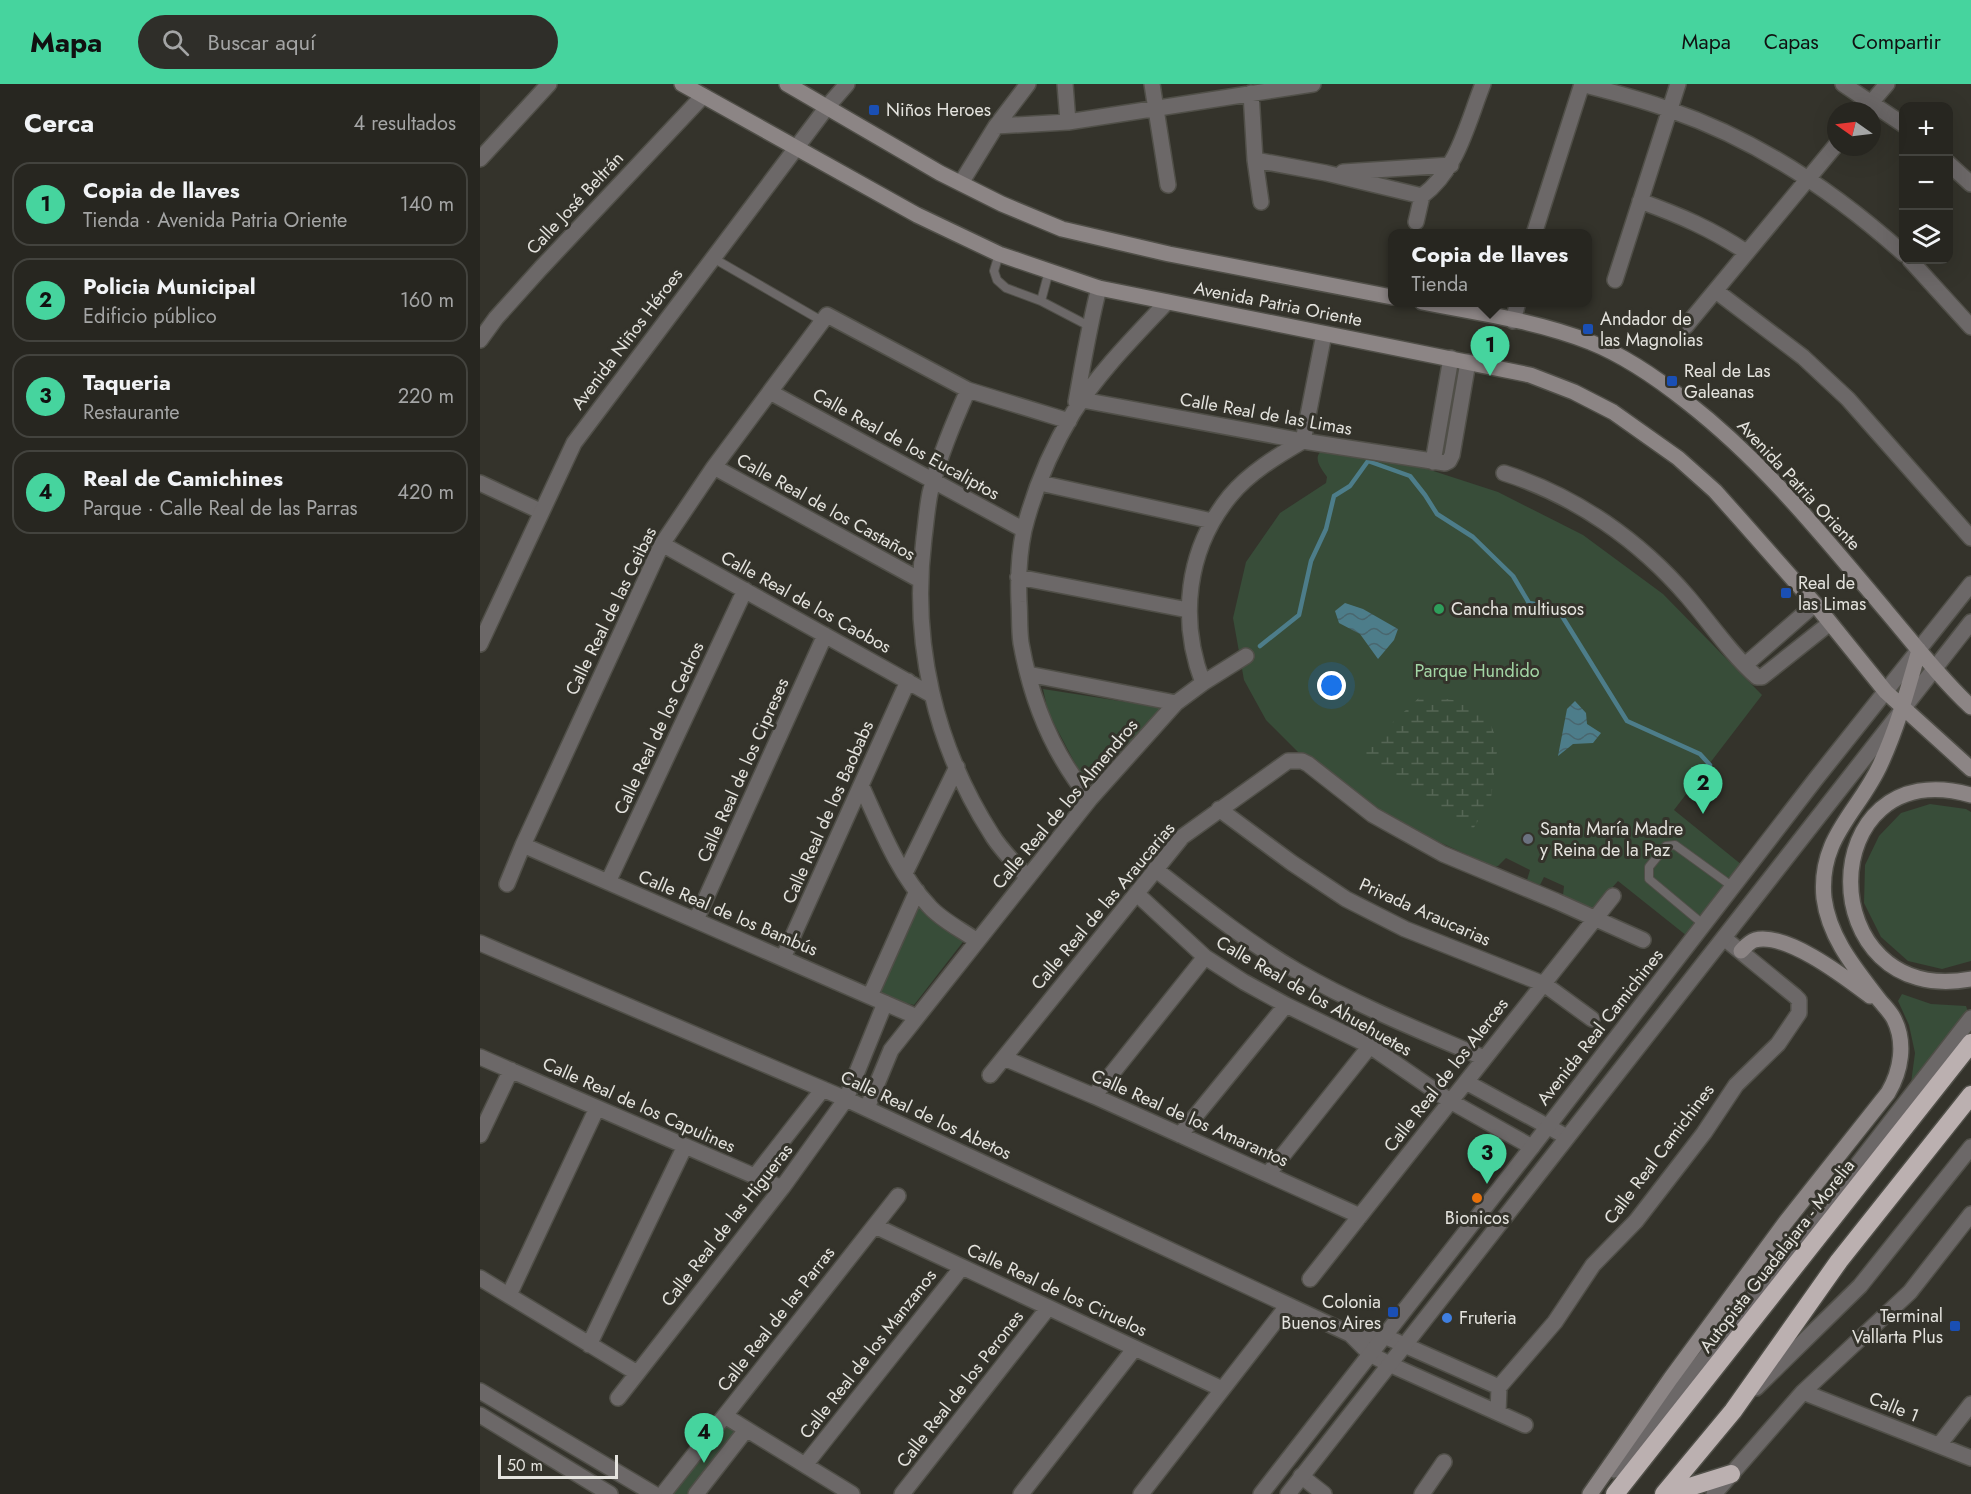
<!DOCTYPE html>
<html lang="es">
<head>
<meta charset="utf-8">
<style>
  body { margin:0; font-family:Jost,sans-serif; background:#2f2e29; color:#f1f3f6 }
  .controls { position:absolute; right:18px; top:18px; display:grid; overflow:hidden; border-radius:12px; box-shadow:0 6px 24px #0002 }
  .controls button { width:54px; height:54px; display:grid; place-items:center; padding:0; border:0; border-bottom:2px solid #43433e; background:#272620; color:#f1f3f6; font:30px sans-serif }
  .compass { position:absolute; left:1347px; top:18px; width:54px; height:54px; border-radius:50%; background:#272620; box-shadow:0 6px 24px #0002; rotate:284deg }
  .scale { position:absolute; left:18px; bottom:15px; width:120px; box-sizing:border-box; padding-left:6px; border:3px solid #e4e3de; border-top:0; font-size:16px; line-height:21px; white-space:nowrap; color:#e4e3de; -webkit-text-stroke:4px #34332b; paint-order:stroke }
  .you { position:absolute; left:852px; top:602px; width:21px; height:21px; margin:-15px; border:4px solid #fff; border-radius:50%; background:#1a73e8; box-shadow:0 0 0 9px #1a73e833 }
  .badge { display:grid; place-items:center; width:39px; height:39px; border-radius:50%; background:#46d49e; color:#111; font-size:20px; font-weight:700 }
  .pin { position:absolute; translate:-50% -50px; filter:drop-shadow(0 2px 3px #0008) }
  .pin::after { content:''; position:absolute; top:32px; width:21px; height:18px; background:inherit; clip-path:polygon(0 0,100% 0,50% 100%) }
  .popup { position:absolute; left:908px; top:145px; width:204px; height:78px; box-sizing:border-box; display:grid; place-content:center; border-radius:12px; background:#272620; filter:drop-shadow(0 2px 4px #0005); font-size:20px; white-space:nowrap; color:#a4a5a5 }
  .popup b { font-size:22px; color:#f1f3f6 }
  .popup::after { content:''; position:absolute; left:50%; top:100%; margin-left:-12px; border:12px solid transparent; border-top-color:#272620 }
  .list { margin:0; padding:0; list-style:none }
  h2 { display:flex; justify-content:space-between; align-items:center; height:78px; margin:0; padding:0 24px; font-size:26px }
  h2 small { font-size:20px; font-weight:400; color:#a4a5a5 }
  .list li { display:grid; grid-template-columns:39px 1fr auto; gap:18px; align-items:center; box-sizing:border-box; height:84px; margin:0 12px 12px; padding:0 12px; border:2px solid #43433e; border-radius:18px }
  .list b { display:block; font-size:22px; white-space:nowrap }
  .list p { margin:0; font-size:20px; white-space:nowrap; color:#a4a5a5 }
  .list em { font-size:20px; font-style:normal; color:#a4a5a5 }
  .icon { flex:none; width:33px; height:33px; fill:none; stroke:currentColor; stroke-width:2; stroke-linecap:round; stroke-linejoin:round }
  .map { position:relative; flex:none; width:1491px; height:1410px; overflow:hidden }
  header { display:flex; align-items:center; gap:36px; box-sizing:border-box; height:84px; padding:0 30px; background:#46d49e; color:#111 }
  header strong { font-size:28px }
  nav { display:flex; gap:33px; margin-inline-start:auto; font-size:21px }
  .search { width:420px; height:54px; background:#2f2e29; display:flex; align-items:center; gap:15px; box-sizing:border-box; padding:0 21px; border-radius:33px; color:#a4a5a5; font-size:22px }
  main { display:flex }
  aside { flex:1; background:#272620 }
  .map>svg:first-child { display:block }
</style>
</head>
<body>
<header>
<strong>Mapa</strong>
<div class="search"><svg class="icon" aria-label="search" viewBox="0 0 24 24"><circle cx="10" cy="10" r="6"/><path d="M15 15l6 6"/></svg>Buscar aquí</div>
<nav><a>Mapa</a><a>Capas</a><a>Compartir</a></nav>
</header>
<main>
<aside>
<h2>Cerca<small>4 resultados</small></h2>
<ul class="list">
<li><span class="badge">1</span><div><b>Copia de llaves</b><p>Tienda · Avenida Patria Oriente</p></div><em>140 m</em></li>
<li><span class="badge">2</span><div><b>Policia Municipal</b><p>Edificio público</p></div><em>160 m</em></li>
<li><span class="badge">3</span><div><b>Taqueria</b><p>Restaurante</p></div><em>220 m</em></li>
<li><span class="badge">4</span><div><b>Real de Camichines</b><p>Parque · Calle Real de las Parras</p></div><em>420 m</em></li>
</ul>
</aside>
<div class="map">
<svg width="1491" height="1410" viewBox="0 0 1491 1410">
  <defs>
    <pattern id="wetland-marsh" width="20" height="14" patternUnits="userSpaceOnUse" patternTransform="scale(1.5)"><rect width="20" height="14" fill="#384d39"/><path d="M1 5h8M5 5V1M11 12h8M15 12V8" fill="none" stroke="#565"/></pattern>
    <pattern id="water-waves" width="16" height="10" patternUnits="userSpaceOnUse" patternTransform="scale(1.5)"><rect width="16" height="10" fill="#4d7d8a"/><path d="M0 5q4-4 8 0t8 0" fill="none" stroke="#49666e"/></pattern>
  </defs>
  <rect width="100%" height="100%" fill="#34332b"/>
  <path fill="#384d39" d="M844,365L935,381L1018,408L1103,451L1183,510L1282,611L1194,726L1262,781L1207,852L1138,797L1113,825C1099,825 1091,822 1083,811L1084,802L1064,793L1060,801L1047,796L1050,786L1026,774L1018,782L1014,783L924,742L877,714L822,672L786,636L764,596L753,534L766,478L800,429L846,399L847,393C841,384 831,373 844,365Z
    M563,605L685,624L607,702L568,628Z
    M1450,720L1486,725L1491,728V877L1462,885L1428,877L1401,853L1384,819L1385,781L1399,752L1421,729Z
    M437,815L486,854L434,921L410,915L396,907Z
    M1422,910L1451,920L1486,922L1488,928L1431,999L1435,969L1429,941L1418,917Z
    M245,1336L260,1348L211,1410H188Z"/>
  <path fill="url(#wetland-marsh)" d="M942,611L1003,621L1018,659L1011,714L992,747L881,668Z"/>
  <path fill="url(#water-waves)" d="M865,519L883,525L918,545L914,556L898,575L880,550L859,539L855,527Z
    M1095,617L1106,629L1107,640L1121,649L1113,659L1093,660L1078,672L1087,625Z"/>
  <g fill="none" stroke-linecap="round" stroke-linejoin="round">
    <path stroke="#4d7d8a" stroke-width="4.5" d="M780,562L819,531L831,477L846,445L854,412L870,402L888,377L930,392L945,411L957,430L993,453L1033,492L1049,519L1077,524L1147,637L1220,670L1230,681"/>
    <g stroke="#504f48" stroke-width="10">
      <path id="service" d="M519,170L514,187L517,196L526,204L561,217L609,242
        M233,174L342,237
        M561,217L569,187
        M1224,841L1169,795V783L1186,762L1195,761L1253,803"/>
    </g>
    <g stroke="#504f48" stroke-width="18">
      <path id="minor" d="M585,0L588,38
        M672,0L688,101
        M1102,0C1131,8 1162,15 1190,26C1278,56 1355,108 1424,170
        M1363,0L1424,41
        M771,9L775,76L781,118
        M1384,27L1407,0
        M516,42L588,38L833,0
        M0,75L69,0
        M775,76L846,89L942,112C978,85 987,40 1003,0
        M1468,79L1491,100
        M863,88L971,81
        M481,99L516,42L548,0
        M1160,117C1199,131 1232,145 1266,168
        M936,138L942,112
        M1054,150L1102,0
        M1430,176L1491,243
        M1135,196L1198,0
        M1236,207L1323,273L1368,315L1491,454
        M1033,237L1038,218
        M1206,242L1356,61
        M0,256L16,234L61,184L223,12
        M488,306C473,340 459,373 450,409C447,424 446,439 444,454C431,559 455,662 512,751C521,766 536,780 547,793
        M290,308L544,446
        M597,315L823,357L965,379L969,377L972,371L988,278
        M596,318C603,280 609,242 619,204
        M953,378L971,274
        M234,383L440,496
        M1024,389C1096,412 1159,456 1208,513C1230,539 1251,570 1277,593H1282L1350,539
        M0,399L60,427
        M560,399L732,437
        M182,460L450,610
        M538,493L708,526
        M1265,581L1335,520
        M548,590L696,619
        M723,599C699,536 706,466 750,412C769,389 797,372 823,357L844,250
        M381,701C400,742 417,788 449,822C461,836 482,846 497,857
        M610,715C573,670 551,615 541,559C539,545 540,531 539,518C538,494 539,469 544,446C554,406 572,364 593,329C619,288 654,253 687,218
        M739,725L812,779L866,815L925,845L1064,900L1112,935
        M43,761L437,933
        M675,785C721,821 767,858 817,887C876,921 941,947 1004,974
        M425,789L477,683
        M128,798L265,506
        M27,800L43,761L182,460L234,383L347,231L488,306L589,337
        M657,810L725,873L764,898L806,921L890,962L970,1017L1052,1063
        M216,836L345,551
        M0,859L366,1015L870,1250L890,1270L909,1280L1045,1341
        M303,874L428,597
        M390,912L437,807
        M0,973L302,1104
        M524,974L614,1012L880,1132
        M510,991L702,753L808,677H822L828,680L893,731L963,770L1076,817L1163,856
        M986,998L1087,1053
        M614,1012L725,873
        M387,1024L411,966L610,715L696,619L723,599L766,572
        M0,1051L31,986
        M700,1051L806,921
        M788,1090L890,962
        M275,1092L343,1005
        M395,1142L742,1305
        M0,1194L157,1289
        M830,1195L1133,812
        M29,1211L117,1024
        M870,1250L904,1252L1019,1303
        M109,1261L205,1062
        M1323,1308L1491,1374
        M138,1314L302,1104L366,1015L405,919
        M1018,1329L1019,1303L1075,1238L1113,1181L1156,1137L1224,1049L1256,1001L1298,960L1319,929V916L1315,912L1244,854
        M245,1332L372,1410
        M1459,1361L1491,1320
        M325,1381L482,1183
        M821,1392L844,1410
        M183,1410L418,1112
        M216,1410L266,1346
        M422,1410L568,1224
        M541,1410L655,1264
        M661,1410L808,1221
        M942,1410L964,1378
        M1234,1410L1323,1308L1430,1208L1491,1130"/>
    </g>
    <g stroke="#504f48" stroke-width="18">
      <path id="tertiary" d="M0,560L94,359L347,23L367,0
        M1276,1304L1380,1202L1491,1063
        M0,1307L174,1410
        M0,1331L130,1410
        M1134,1386L1288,1196L1491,934
        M781,1410L1052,1063L1335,696L1491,500
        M808,1410L1491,538"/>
    </g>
    <g stroke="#504f48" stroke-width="18">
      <path id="secondary" d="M202,0L437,131L519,170L619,204L1050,291L1094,308L1133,328L1198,374L1235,407L1260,435L1335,520L1406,608L1491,685
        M307,0L460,89L522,120L582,145L689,170L912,213
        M942,218C998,229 1057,237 1110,258C1145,272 1177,294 1207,318C1285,379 1343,452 1407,528C1434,560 1460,594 1491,623
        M1491,711C1331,666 1330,925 1491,895
        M1261,867C1265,863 1269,858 1275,856C1307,848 1366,894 1390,912
        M1110,1410L1191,1294L1305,1139L1408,1009C1421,987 1426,959 1414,935C1410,927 1402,920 1397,913C1374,883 1349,853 1344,814C1338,753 1380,727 1401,679C1418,642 1428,604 1439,566"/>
    </g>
    <g stroke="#504f48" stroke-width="21">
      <path id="motorway" d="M1135,1410L1491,959
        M1184,1410L1253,1327L1359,1177L1491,1011
        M1187,1410L1251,1390"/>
    </g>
    <use href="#service" stroke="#6c6868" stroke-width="8"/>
    <use href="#minor" stroke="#6c6868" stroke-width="15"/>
    <use href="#tertiary" stroke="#6c6868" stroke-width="15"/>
    <use href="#secondary" stroke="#8c8585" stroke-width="15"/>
    <use href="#motorway" stroke="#bbb0b0" stroke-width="18"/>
  </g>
  <g fill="#1a4fb4" stroke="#34332b" stroke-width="2">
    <rect x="388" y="20" width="12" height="12" rx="3"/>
    <rect x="1102" y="239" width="12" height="12" rx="3"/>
    <rect x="1186" y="291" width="12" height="12" rx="3"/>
    <rect x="1300" y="503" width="12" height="12" rx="3"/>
    <rect x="907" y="1222" width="12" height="12" rx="3"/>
    <rect x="1469" y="1236" width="12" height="12" rx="3"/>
  </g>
  <circle fill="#2e9e5b" stroke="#34332b" stroke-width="2" cx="959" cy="525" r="6"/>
  <circle fill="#6b7280" stroke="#34332b" stroke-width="2" cx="1048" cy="755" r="6"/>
  <circle fill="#e8710a" stroke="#34332b" stroke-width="2" cx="997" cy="1114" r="6"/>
  <circle fill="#3f7fe0" stroke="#34332b" stroke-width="2" cx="967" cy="1234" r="6"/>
  <g text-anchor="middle" stroke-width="6" stroke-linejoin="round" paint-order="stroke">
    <g font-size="18" fill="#e4e3de" stroke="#34332b" text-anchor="start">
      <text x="406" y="32">Niños Heroes</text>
      <text x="1120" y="241">Andador de<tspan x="1120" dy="21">las Magnolias</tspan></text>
      <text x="1204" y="293">Real de Las<tspan x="1204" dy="21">Galeanas</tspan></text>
      <text x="1318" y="505">Real de<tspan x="1318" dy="21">las Limas</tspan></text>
      <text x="971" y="531">Cancha multiusos</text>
      <text x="1060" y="751">Santa María Madre<tspan x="1060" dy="21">y Reina de la Paz</tspan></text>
      <text x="997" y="1140" text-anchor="middle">Bionicos</text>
      <text x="901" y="1224" text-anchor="end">Colonia<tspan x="901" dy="21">Buenos Aires</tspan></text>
      <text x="1463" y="1238" text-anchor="end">Terminal<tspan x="1463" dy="21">Vallarta Plus</tspan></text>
      <text x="979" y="1240">Fruteria</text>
    </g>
    <g font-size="18" fill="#e4e3de" stroke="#34332b">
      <text transform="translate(95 119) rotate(-47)" y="6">Calle José Beltrán</text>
      <text transform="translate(798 220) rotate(11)" y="6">Avenida Patria Oriente</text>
      <text transform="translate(147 255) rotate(-53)" y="6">Avenida Niños Héroes</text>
      <text transform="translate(786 330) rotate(10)" y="6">Calle Real de las Limas</text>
      <text transform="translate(426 360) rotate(29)" y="6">Calle Real de los Eucaliptos</text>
      <text transform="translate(1319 401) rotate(47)" y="6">Avenida Patria Oriente</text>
      <text transform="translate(346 423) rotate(29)" y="6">Calle Real de los Castaños</text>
      <text transform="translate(326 518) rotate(29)" y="6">Calle Real de los Caobos</text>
      <text transform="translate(131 527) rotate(-64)" y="6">Calle Real de las Ceibas</text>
      <text transform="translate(179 644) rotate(-65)" y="6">Calle Real de los Cedros</text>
      <text transform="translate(263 686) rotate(-66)" y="6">Calle Real de los Cipreses</text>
      <text transform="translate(585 720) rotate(-50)" y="6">Calle Real de los Almendros</text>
      <text transform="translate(348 728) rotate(-66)" y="6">Calle Real de los Baobabs</text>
      <text transform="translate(623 822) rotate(-50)" y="6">Calle Real de las Araucarias</text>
      <text transform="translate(945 828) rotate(24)" y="6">Privada Araucarias</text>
      <text transform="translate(248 829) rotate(23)" y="6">Calle Real de los Bambús</text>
      <text transform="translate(834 912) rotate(30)" y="6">Calle Real de los Ahuehuetes</text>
      <text transform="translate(1120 943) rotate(-52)" y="6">Avenida Real Camichines</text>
      <text transform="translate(966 991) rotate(-52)" y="6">Calle Real de los Alerces</text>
      <text transform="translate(159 1021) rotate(24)" y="6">Calle Real de los Capulines</text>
      <text transform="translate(446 1031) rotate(25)" y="6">Calle Real de los Abetos</text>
      <text transform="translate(710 1034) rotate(24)" y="6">Calle Real de los Amarantos</text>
      <text transform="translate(1179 1070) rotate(-53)" y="6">Calle Real Camichines</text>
      <text transform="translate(247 1141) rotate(-52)" y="6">Calle Real de las Higueras</text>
      <text transform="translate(1297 1172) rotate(-52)" y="6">Autopista Guadalajara - Morelia</text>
      <text transform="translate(577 1206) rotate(25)" y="6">Calle Real de los Ciruelos</text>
      <text transform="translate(296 1235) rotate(-52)" y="6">Calle Real de las Parras</text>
      <text transform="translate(388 1270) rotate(-52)" y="6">Calle Real de los Manzanos</text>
      <text transform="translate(480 1305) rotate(-52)" y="6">Calle Real de los Perones</text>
      <text transform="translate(1414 1323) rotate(22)" y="6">Calle 1</text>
    </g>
    <g font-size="18" fill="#a3d6a5" stroke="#34332b">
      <text x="997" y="593">Parque Hundido</text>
    </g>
  </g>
</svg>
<div class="controls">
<button>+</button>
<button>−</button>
<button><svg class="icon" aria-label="layers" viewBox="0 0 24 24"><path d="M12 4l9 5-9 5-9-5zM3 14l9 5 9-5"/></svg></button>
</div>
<svg class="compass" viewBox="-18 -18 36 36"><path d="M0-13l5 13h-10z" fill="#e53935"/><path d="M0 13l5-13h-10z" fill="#a4a5a5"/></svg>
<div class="scale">50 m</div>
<div class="you"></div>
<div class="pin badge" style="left:1010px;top:292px">1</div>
<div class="popup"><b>Copia de llaves</b>Tienda</div>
<div class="pin badge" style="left:1223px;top:730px">2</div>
<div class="pin badge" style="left:1007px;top:1100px">3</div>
<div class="pin badge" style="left:224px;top:1379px">4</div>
</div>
</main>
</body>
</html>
